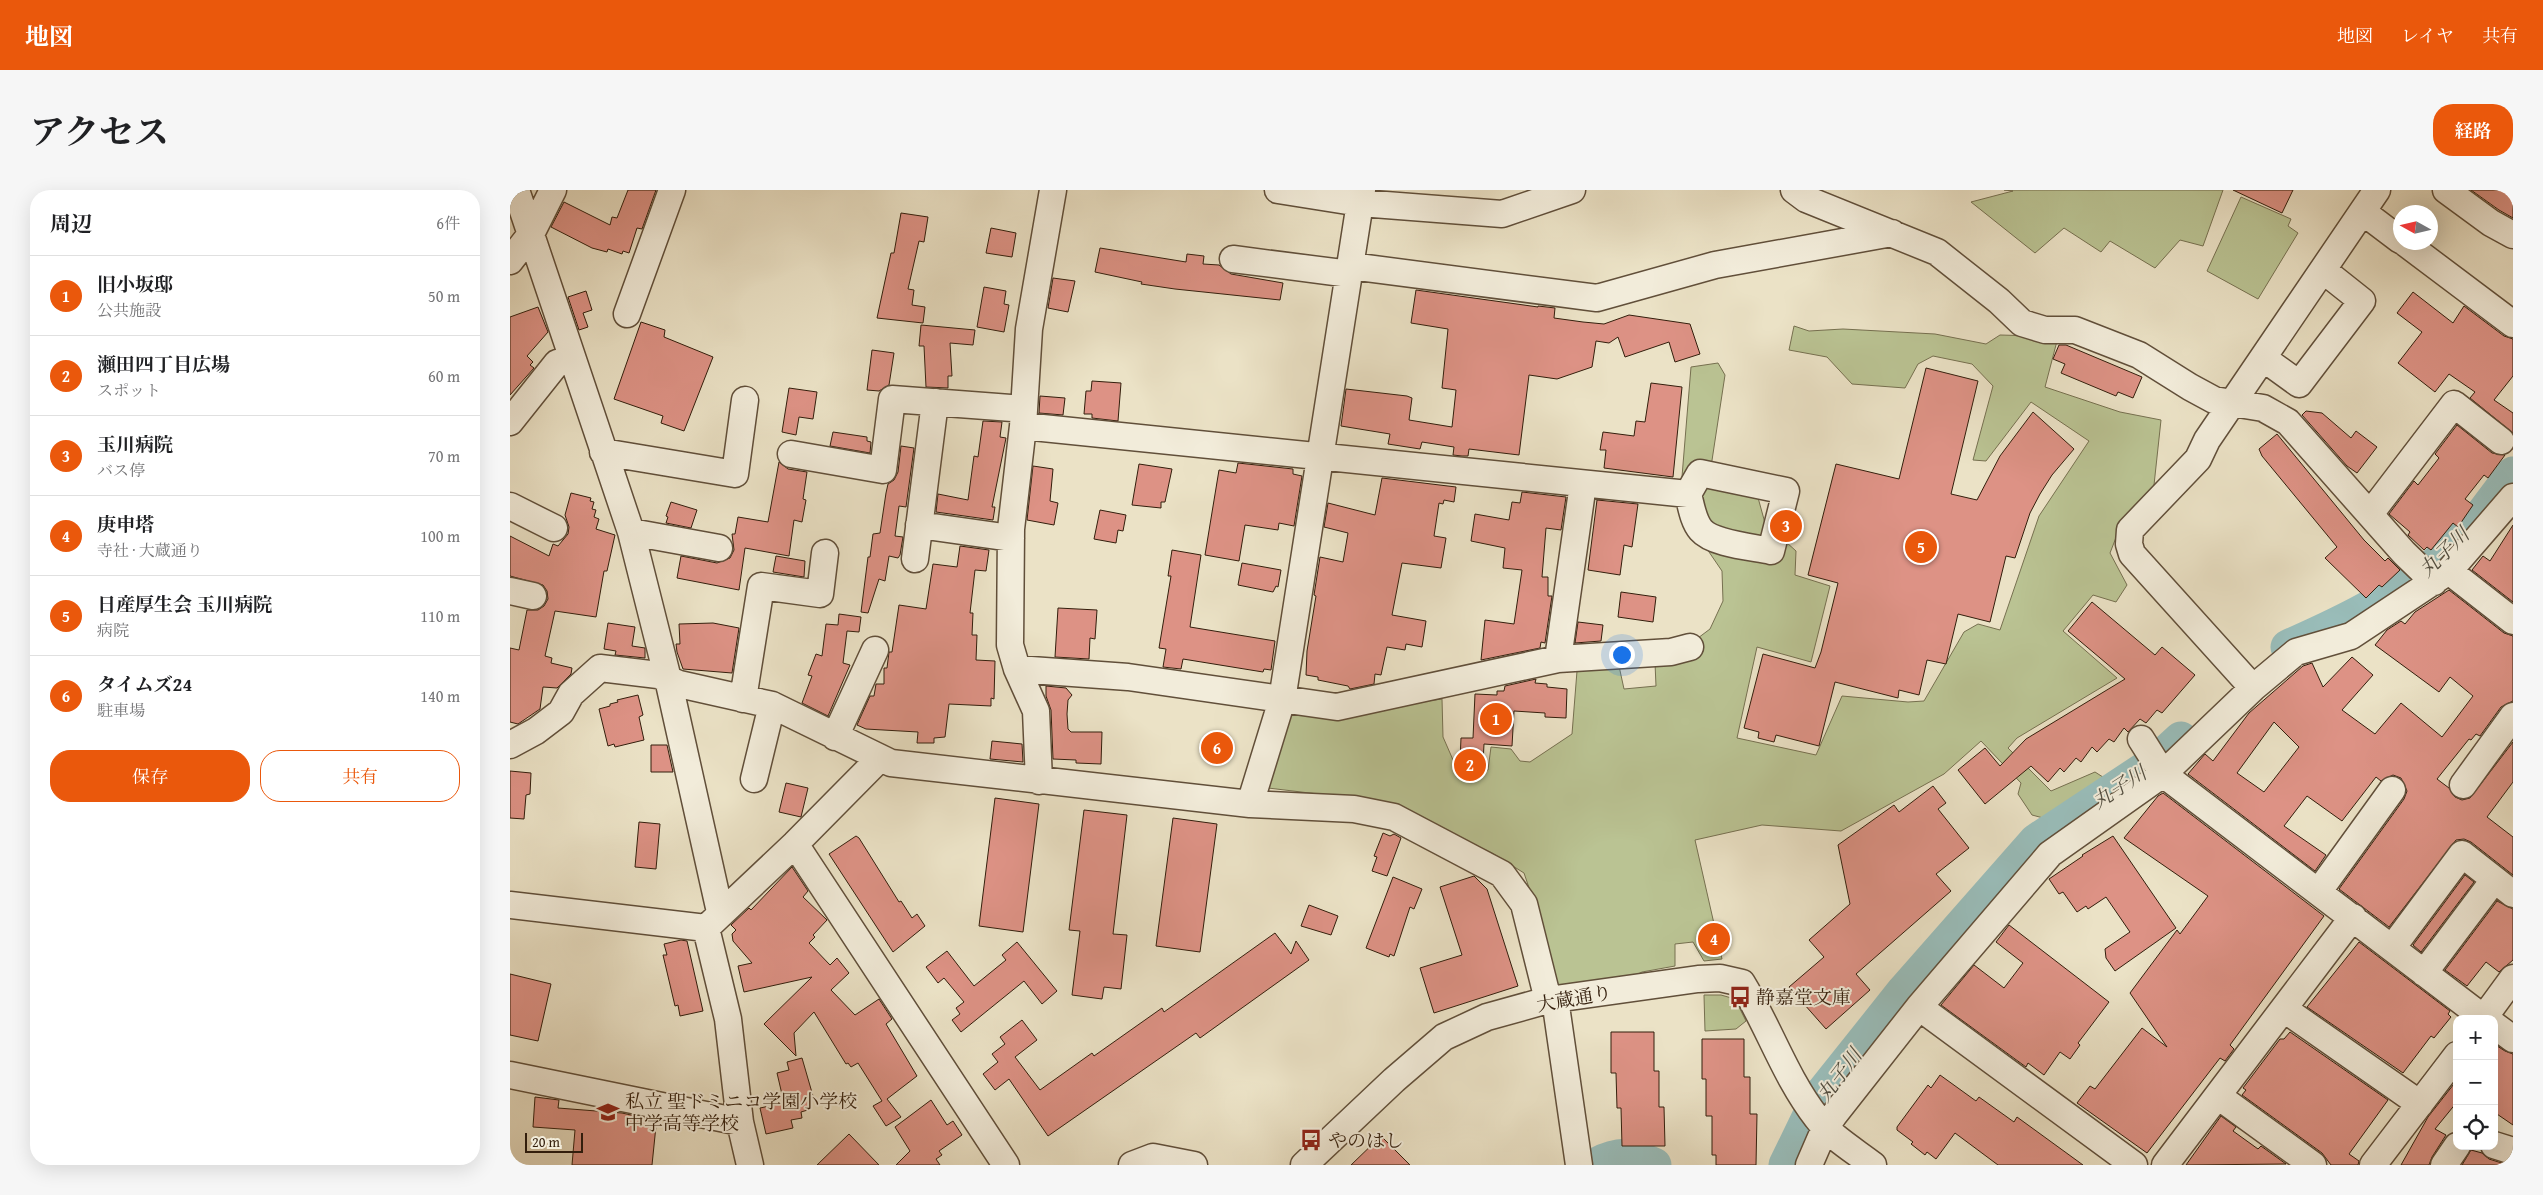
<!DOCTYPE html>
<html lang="ja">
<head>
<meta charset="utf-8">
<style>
  body { margin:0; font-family:"Gentium Book Plus","Noto Serif JP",serif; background:#f6f6f6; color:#202124 }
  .controls { position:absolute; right:15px; bottom:15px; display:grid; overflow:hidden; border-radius:10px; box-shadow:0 5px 20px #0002 }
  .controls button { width:45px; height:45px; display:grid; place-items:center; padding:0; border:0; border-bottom:1px solid #e0e0e0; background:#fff; color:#202124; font:25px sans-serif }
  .compass { position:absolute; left:1883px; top:15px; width:45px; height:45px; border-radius:50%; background:#fff; box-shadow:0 5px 20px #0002; rotate:278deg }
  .scale { position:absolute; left:15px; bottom:12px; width:58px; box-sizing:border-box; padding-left:5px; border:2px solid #331e0c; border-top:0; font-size:14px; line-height:18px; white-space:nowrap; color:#331e0c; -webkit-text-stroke:4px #f2ecda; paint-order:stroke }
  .you { position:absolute; left:1111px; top:464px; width:18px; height:18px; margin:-12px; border:4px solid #fff; border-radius:50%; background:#1a73e8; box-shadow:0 0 0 8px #1a73e833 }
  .badge { display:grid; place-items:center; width:32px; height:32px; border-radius:50%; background:#ea580c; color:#fff; font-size:16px; font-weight:700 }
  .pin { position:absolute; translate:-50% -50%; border:2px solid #fff; box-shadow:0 1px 5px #0006 }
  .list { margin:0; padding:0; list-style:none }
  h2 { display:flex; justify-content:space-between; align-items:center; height:65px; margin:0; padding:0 20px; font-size:21px }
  h2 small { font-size:16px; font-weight:400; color:#757577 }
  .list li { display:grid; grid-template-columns:32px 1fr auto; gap:15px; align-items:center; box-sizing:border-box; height:80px; padding:0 20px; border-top:1px solid #e0e0e0 }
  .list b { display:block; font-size:19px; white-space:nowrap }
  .list p { margin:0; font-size:16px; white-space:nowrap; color:#757577 }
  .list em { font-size:16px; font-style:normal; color:#757577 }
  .actions { display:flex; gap:10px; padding:15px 20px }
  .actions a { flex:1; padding:11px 0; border:1px solid #ea580c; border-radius:20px; text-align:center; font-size:18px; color:#ea580c }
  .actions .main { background:#ea580c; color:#fff }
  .icon { flex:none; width:28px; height:28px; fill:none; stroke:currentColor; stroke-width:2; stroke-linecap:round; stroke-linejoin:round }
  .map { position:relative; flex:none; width:2003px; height:975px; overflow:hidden; border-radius:20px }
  header { display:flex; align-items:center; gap:30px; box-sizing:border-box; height:70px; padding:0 25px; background:#ea580c; color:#fff }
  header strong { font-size:24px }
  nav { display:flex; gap:28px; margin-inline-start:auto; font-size:18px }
  .intro { display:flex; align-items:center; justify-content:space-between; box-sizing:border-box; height:120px; padding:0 30px }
  h1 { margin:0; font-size:35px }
  .button { padding:12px 22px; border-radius:20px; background:#ea580c; color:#fff; font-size:18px; font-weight:700 }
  main { display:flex; gap:30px; padding:0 30px }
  aside { flex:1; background:#fff; border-radius:20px; box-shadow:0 5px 20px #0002 }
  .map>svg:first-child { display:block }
</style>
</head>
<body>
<header>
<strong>地図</strong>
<nav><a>地図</a><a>レイヤ</a><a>共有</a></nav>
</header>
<div class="intro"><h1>アクセス</h1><a class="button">経路</a></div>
<main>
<aside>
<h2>周辺<small>6件</small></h2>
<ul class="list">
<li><span class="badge">1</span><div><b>旧小坂邸</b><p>公共施設</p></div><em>50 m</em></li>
<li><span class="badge">2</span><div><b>瀬田四丁目広場</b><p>スポット</p></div><em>60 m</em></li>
<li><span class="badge">3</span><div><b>玉川病院</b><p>バス停</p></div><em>70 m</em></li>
<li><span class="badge">4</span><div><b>庚申塔</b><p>寺社 · 大蔵通り</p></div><em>100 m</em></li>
<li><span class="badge">5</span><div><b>日産厚生会 玉川病院</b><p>病院</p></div><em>110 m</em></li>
<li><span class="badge">6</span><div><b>タイムズ24</b><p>駐車場</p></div><em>140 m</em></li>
</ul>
<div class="actions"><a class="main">保存</a><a>共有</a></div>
</aside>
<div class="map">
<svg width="2003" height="975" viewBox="0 0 2003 975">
  <rect width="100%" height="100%" fill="#ebe2c6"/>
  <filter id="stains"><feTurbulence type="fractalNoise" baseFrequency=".004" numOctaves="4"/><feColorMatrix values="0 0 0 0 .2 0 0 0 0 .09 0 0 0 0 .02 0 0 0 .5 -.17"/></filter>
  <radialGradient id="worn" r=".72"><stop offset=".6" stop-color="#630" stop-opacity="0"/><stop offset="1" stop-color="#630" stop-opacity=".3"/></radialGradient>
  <path fill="#bac393" stroke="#767050" d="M1494,0H1713L1693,56L1670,50L1645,78L1600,51L1591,62L1554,38L1525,63L1461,12L1503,1Z
    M1731,7L1781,29L1778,36L1788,43L1748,109L1697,81Z
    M1284,136L1299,141L1333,139L1425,144L1476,154L1490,145L1526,146L1547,151L1535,197L1610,222L1651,230L1644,295L1614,327L1600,363L1617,395L1606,412L1583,405L1553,441L1607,488L1507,548L1498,558L1541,601L1585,582L1596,589L1537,629L1522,625L1508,604L1511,593L1471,551L1434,584L1331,641L1252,635L1185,650L1212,769L1194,771L1183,752L1165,754V776L1132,782L1124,786L1044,796L1029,727L1014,683L982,663L874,612L758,598L777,520L827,523L932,509L933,547L947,579L978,580L981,557L1001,559L1010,571L1020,572L1062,544L1067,481L1109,476L1114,499L1146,496L1145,473L1156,472L1200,439L1213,411L1212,381L1184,340L1170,311L1181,177L1208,173L1215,185L1199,290L1247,304L1255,333L1286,361L1285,385L1320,396L1301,472L1247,457L1227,548L1306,565L1332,506L1398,512L1414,511L1454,442L1468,434L1490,440L1529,326L1579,251L1521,212L1476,271L1463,270L1483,196L1462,174L1423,166L1408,174L1395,198L1342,194L1317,167L1279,160Z
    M1194,805H1211L1225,809L1236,831L1226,839L1195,841Z"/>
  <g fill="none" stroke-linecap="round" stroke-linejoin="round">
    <path stroke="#99bdba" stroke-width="35" d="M1778,457C1837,431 1897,402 1944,358C1966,336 1984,308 2003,284
      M1086,975C1109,963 1121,964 1144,975
      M1276,975L1308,909L1394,801L1526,651L1647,571L1671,549"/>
  </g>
  <path fill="#dd9285" stroke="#331e0c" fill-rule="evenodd" d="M118,0H146L132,39L127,38L119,63L113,61L112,64L98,59L97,62L82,58L41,37L54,12L100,35L102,27L107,28Z
    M1723,0H1783L1772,23Z
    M1961,0H2003V28L1989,20Z
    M391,23L418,27L414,52L409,51L398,99L404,100L402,115L415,117L413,133L367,128L381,63H384Z
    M481,38L506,43L502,67L476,63Z
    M590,58L676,72L677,64L694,66L693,74L709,75L721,84L773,93L770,110L665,99L631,94L632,92L585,82Z
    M543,88L565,91L558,122L538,118Z
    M474,97L496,101L494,114L499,115L494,142L467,137Z
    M906,100L1028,117V116L1045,118L1044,128L1073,132L1094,134L1119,125L1180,134L1190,164L1165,172L1159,152L1115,167L1108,147L1099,153L1086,151L1082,177L1047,189L1019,185L1009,265L959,259L958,266H952L943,265L944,257L912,252L910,259L878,254L880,244L831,236L836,199L897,206L902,208L899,230L942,237L946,200L932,198L938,139L901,133Z
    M76,101L82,120L73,123L78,137L69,140L58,107Z
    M1903,102L1943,133L1954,116L1994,146L2003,149V186L1984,210L2003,223V243L1960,208L1965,202L1939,184L1925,202L1888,173L1912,142L1887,123Z
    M28,117L38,142L17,166L23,172L20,175L24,178L0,205V127Z
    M131,132L155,140L154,147L203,167L174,241L151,233L153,226L104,209Z
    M411,135L465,140L463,155L440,153L442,186H438V198L416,197L414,156H409Z
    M1549,155H1556L1632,187L1623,208L1608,202L1606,206L1551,183L1555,174L1543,169Z
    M362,160L384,163L379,195L369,201L357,200Z
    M1416,178L1468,191L1441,304L1467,310L1490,266L1523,222L1564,259L1542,285L1530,304L1520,323L1505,368L1496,366L1480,432L1448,424L1436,474L1417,470L1409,505L1389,500L1388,508L1325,492L1309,556L1266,545L1264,552L1248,548L1249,542L1234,538L1253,464L1305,478L1311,462L1328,393L1298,385L1326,274L1389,289Z
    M582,191L611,193L608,231L582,228V224H574L576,201H581Z
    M1141,193L1172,197L1163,287L1094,278L1096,260H1090L1093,242L1124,246L1126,231L1135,232Z
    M279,198L307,202L303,229L289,227L286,245L272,242Z
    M530,206L555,208L553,225L529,223Z
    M1796,221L1812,223L1841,248L1846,241L1867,257L1847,283L1837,276L1792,225Z
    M473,231L492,232L490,247L496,248L482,317H485L483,330L426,322L428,304L458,310L464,266L468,267Z
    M1947,235L1982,263L1995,265L1978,288L1974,285L1955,309L1963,315L1948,337L1943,333L1921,360L1917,357L1914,360L1898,345L1900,342L1879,324L1904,291L1908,295L1929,268L1925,264Z
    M323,242L357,247V251L361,252L360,263L320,256Z
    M1767,244L1854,350L1875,371L1878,368L1890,380L1872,397L1869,395L1856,408L1815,368L1827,357L1752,266L1749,259Z
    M391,256L404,258L396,317L389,316L385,346L393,347L390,365L388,368L379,366L375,391L369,389L358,423L351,422L358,367H360L363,344L370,343L376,303L378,294L384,290L388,282Z
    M269,272L278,279L297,282L293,309L296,310L292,332L284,330L279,366L235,358L229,400L167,388L171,366L207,373L220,368L224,360L222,344H225L228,327L258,332Z
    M728,273L783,279V284L792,286L784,336L769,333L768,340L735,335L729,371L695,365L709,280L726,283Z
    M629,274L662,279L655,312H651V318L622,315Z
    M523,276L543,279L540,311L548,313L544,335L517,330Z
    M872,288L946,297L944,312L934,310L933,314L929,313L924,346L936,348L931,378L892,373L882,425L916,431L912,457L896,454L895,460L877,457L871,485L865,484L864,494L840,499L838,496L808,490V487L796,485L797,461L806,406L804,405L810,367L833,372L838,343L814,337L818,313L865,325Z
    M1012,302L1056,307L1051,340L1036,338L1032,387H1038V406H1042L1035,453L1031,452L1030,458L971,470L975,430L1004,434L1012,380L993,378L995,358L961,351L965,324L999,330L1002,312L1010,313Z
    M61,303L81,308L80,311L84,312L82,319L86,320L84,327L89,329L86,339L105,345L97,381H94L86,427L45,421L35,466L42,468L41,473L62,478L61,484L47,498L33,497L30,519L8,534L0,532V458L9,460L17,420H28L34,416L38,409L37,401L33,395L0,386V346L39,366L43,354L48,356L58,344L59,337L55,325Z
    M1087,310L1128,314L1122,357L1114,355L1110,385L1078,380Z
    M161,312L187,320L181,338L156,333L158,327L156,326Z
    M590,320L616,325L613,341L608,340L606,353L584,349Z
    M2003,335V412L1962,380L1973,366L1980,371Z
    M450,356L479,360L476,381L465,380L460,423H463L462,445H467L466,470L485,471L484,509L481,508V516L439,514L435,547L424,548V553H407L408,542L356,539L347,535L360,506H364L366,494H374V478H377L379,462H382L389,415L416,419L423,374L447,377Z
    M662,360L691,365L680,437L765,451L761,480L754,479L753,482L673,469L671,479L653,477L656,459L649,458L661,386H658Z
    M266,366L295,371L294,387L263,382Z
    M732,373L771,380L768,397L766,396L763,402L728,395Z
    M1939,400L1994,443L2003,446V511L1991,517L1970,546L1966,544L1961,550L1959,549L1927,589L1939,598L1945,607L1952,610L1960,608L2003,552V592L1977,627L2003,647V685L1961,652L1954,649L1946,650L1879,737L1829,699L1894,609L1897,601L1891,588L1883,585L1871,591L1866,587L1832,631L1797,606L1774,636L1816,665L1805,681L1678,584L1695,564L1703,571L1739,523L1793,476L1802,473L1813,497L1842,467L1863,485L1832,520L1865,544L1891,513L1932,547L1963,506L1940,487L1929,502L1865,455L1877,440L1891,431L1895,434L1905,422ZM1764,532L1789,557L1754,602L1727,583Z
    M1111,402L1146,407L1143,432L1108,427Z
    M1582,412L1645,465L1652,457L1685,485L1652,523L1647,520L1636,533L1630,529L1618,542L1614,538L1604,552L1599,549L1587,562L1582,557L1571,572L1566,568L1554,582L1550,578L1538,592L1521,576L1475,614L1448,580L1475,558L1490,576L1516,549L1615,489L1558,441Z
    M548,418L587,420L585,449L580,448L579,469L545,467Z
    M329,424L351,427L349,442L337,441L333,473L340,475L318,526L292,513L302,486L298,485L306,464L312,466L316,434L328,435Z
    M1068,432L1093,435L1091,451L1065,453Z
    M98,433L125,437L122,456L135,458V468L105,465L106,461L94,459Z
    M203,433L229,438L222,483L173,479L167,462L166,454H170L169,434Z
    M1026,489L1025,493L1037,494V497L1057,499L1056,528L1035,527V523L1004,521L1002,556L974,554L973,573L950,571L951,548H963L965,504L987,505V501H994L995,496Z
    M536,496L556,498L562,505L558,510L557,524L558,539L561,542H592L591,574L566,573V570L543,569L541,520L536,506Z
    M128,505L133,525L129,527L134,550L105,557L104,554L98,556L89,519L100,516V514L108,512L107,510Z
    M482,551L512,554L513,572L480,569Z
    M141,555H157L163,582H141Z
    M0,581L21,583L20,604L16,605L14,629L0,628Z
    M276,593L298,598L291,627L269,622Z
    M1423,596L1436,613L1428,619L1459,658L1426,684L1441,701L1346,784L1360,800L1316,839L1279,797L1314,767L1299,750L1340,714L1328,655L1384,615L1389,622Z
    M1653,603L1814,726L1720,855L1724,859L1715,871L1710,868L1637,963L1567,913L1580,896L1585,899L1632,838L1657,857L1620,803L1667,740L1670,744L1698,706L1614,648L1648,606Z
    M485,608L529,614L513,742L469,736Z
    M574,620L617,625L603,744L617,745L611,799L594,797L592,809L562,805L570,741L559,740Z
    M663,628L707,634L690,762L646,756Z
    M129,632L150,634L146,679L125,677Z
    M873,643L880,646L884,644L891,648L877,686L862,681L867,667L864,666Z
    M346,646L349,648L389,712L391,711L402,728L407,724L415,736L383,762L319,664Z
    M1603,646L1666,738L1605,781L1596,768L1595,759L1620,742L1596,707L1578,719L1576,716L1567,722L1553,702L1549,704L1539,689L1573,666L1572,665Z
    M282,677L298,701L293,707L317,730L303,745L305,747L299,753L320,775L327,768L339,783L321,800L345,825L369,809L382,829L376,834L407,886L377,909L391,927L376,936L363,916L372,911L348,873L341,877L338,873L336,874L304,822L284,843L286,866L254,834L302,787L234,802L228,776L242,773L223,751L222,744L226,740L221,735L239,718L241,720Z
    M1955,685L1964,692L1911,762L1903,755Z
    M964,686L977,699L1008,796L924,823L910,778L952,765L930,697Z
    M883,687L912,699L904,719L900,717L884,766L880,764L879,767L856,758Z
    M1987,711L2003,719V770L1989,782L1976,772L1957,796L1935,780Z
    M799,715L828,726L821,745L791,736Z
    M1499,735L1599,812L1568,853L1570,855L1560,869L1550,862L1534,885L1518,873L1516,877L1431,815L1464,775L1494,798L1513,773L1486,752Z
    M765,743L781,764L786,751L799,770L690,848L686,843L538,946L499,889L485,900L473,884L488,872L482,864L495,854L490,847L512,830L527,850L505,867L530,900L582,863L584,866L652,818L654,822Z
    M171,750L177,751L193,821L170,826L168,815L165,816L153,765H157L154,754Z
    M507,752L547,801L532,814L514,791L451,842L442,830L450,824L446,818L454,812L434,788L428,793L416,777L437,761L464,796L496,770L492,765Z
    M1849,752L1940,821L1938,824L1941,827L1924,848L1921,846L1893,883L1797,817Z
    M0,784L41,794L28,851L0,845Z
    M1101,842H1144V881H1149V917H1154L1155,956H1112L1111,918H1107L1106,883H1101Z
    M1780,842L1878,910L1839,964L1849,971L1848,975H1821L1812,963L1732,905L1736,900L1733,898L1770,849H1774Z
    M1192,849H1234V887H1240V924H1247L1246,975H1206V965H1202V926H1196V889H1192Z
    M1984,854L1995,861L2003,864V935L1984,922Z
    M292,868L303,906L298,907L301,919L291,922L292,928L281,930L283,938L256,944L250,918L274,913L267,883L279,880L277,872Z
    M1430,885L1466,911L1469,907L1504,932L1507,927L1573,975H1488L1445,943L1426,969L1417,962L1415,965L1401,954L1403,952L1387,940V937L1418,895L1421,898Z
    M1947,890V912L1925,939L1936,945L1922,967L1919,975H1891L1918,927Z
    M25,907L49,910L48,918L112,923L144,930L143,936H146L142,975H62L65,940L23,937Z
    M421,910L437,935L443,931L452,945L429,961L432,965L426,969L430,975H386L400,961L385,937Z
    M1711,926L1726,937L1723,941L1748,959L1751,956L1776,974L1676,975Z
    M339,944L369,975H307Z
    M871,946L900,975H841Z
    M1961,960L1972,963L1979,969L1998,975H1952Z"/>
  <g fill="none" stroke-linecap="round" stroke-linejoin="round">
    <g stroke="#614f3a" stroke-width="29">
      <path id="minor" d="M6,0L121,342L158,489L210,722
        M768,0L850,13L992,24L1062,0
        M1284,0L1296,9L1427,62L1489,111L1512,133L1535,140H1565L1629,165L1680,197L1704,210L1753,218L1778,232L1894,363L1924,392
        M1936,0L1981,33L2003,45
        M1853,22L1890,50
        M1894,52L2003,134
        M723,69L840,84
        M0,71L21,44L43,0
        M841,76L1087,108L1205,75L1382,43
        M117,124L162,0
        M1753,168L1789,194L1852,111L1813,80
        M0,232L47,173L62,169
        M513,236L1178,304
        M93,262L225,284L235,210
        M281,264L373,280L382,209L514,219
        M1190,283L1276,301L1261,361C1243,357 1203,354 1191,340C1183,331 1181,315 1178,304Z
        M0,316L44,338
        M1860,324L1944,214L1991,251
        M409,335L501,348
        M121,342L209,358
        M405,369L425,212
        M1939,381L2003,431
        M0,401L23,406
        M1048,469L1073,294
        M507,479L618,487L827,517L1048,469L1161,462L1180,457
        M1743,498L1622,364L1619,354L1620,340L1688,269L1697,250L1867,0
        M233,509L251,396L310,404L315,363
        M325,547L365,460
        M1631,549L1653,584L1975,829
        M0,555L26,541L51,522L61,504L90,478L148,485L169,494L262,515L381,573L740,614L844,619L884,627L992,684L1014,714L1038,810
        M244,589L262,515
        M529,591L526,521L507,479L500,455L501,339L513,236L519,139L543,0
        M1953,595L2003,526
        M740,614L772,510L852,0
        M285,654L496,975
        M1809,701L1882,600
        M0,715L196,738
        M1882,758L1952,664L2003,704
        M1914,783L1984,690
        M1045,809L1069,975
        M1409,817L1624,975
        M1774,819L1910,914
        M1973,829L2003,788
        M1984,835L2003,849
        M0,885L230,932
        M1708,906L1803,975
        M1984,955L2003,961
        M240,975L230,932L218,829L196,738L285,654L370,568
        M622,975L643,967L684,975
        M794,975L884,890L934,847L977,827L1038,810L1188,789L1210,788L1232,793C1259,837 1275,887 1307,928C1321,947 1345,961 1363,975
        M1299,975L1315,938L1324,925L1409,817L1540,664L1653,584L1743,498L1786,462L1841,446L1939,381L2003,307
        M1655,975L1843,727
        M1863,975L1947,865
        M1934,975L1947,956"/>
    </g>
    <use href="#minor" stroke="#f2ecda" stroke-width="26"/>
  </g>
  <defs>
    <g id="bus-bare" transform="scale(1.725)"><path d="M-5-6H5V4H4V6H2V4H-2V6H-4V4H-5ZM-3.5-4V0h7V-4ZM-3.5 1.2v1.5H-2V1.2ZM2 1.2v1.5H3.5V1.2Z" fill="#8f2418" stroke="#f2ecda" stroke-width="2.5" paint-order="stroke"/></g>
    <g id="school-bare" transform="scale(1.725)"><path d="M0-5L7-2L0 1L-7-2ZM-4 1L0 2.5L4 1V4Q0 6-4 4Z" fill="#8f2418" stroke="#f2ecda" stroke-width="2.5" paint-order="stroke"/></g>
  </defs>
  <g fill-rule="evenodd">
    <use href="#bus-bare" x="1230" y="807"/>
    <use href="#school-bare" x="98" y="922"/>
    <use href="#bus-bare" x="801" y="950"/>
  </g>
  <g text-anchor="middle" stroke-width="4" stroke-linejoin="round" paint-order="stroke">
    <g font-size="19" fill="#331e0c" stroke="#f2ecda" text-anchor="start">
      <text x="1246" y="814">静嘉堂文庫</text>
      <text x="115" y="918">私立 聖ドミニコ学園小学校<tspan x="115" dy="22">中学高等学校</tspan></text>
      <text x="818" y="957">やのはし</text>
    </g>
    <g font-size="19" fill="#331e0c" stroke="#f2ecda">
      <text transform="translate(1064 808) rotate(-10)" y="7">大蔵通り</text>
    </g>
    <g font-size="20" font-style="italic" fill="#524e40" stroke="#f2ecda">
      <text transform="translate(1934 362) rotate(-44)" y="7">丸子川</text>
      <text transform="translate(1609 597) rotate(-33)" y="7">丸子川</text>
      <text transform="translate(1329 885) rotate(-53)" y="7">丸子川</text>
    </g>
  </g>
  <rect width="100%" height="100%" filter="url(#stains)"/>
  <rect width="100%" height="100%" fill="url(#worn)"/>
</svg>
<div class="controls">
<button>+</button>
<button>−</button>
<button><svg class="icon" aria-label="locate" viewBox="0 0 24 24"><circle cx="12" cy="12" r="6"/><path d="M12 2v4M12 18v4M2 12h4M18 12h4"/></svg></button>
</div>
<svg class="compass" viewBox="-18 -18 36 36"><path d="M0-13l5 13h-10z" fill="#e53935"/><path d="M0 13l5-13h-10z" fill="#757577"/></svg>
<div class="scale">20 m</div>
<div class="you"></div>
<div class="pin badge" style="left:986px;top:529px">1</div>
<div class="pin badge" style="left:960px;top:575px">2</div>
<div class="pin badge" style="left:1276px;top:336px">3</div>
<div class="pin badge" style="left:1204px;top:749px">4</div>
<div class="pin badge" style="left:1411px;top:357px">5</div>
<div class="pin badge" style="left:707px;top:558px">6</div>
</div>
</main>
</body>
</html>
